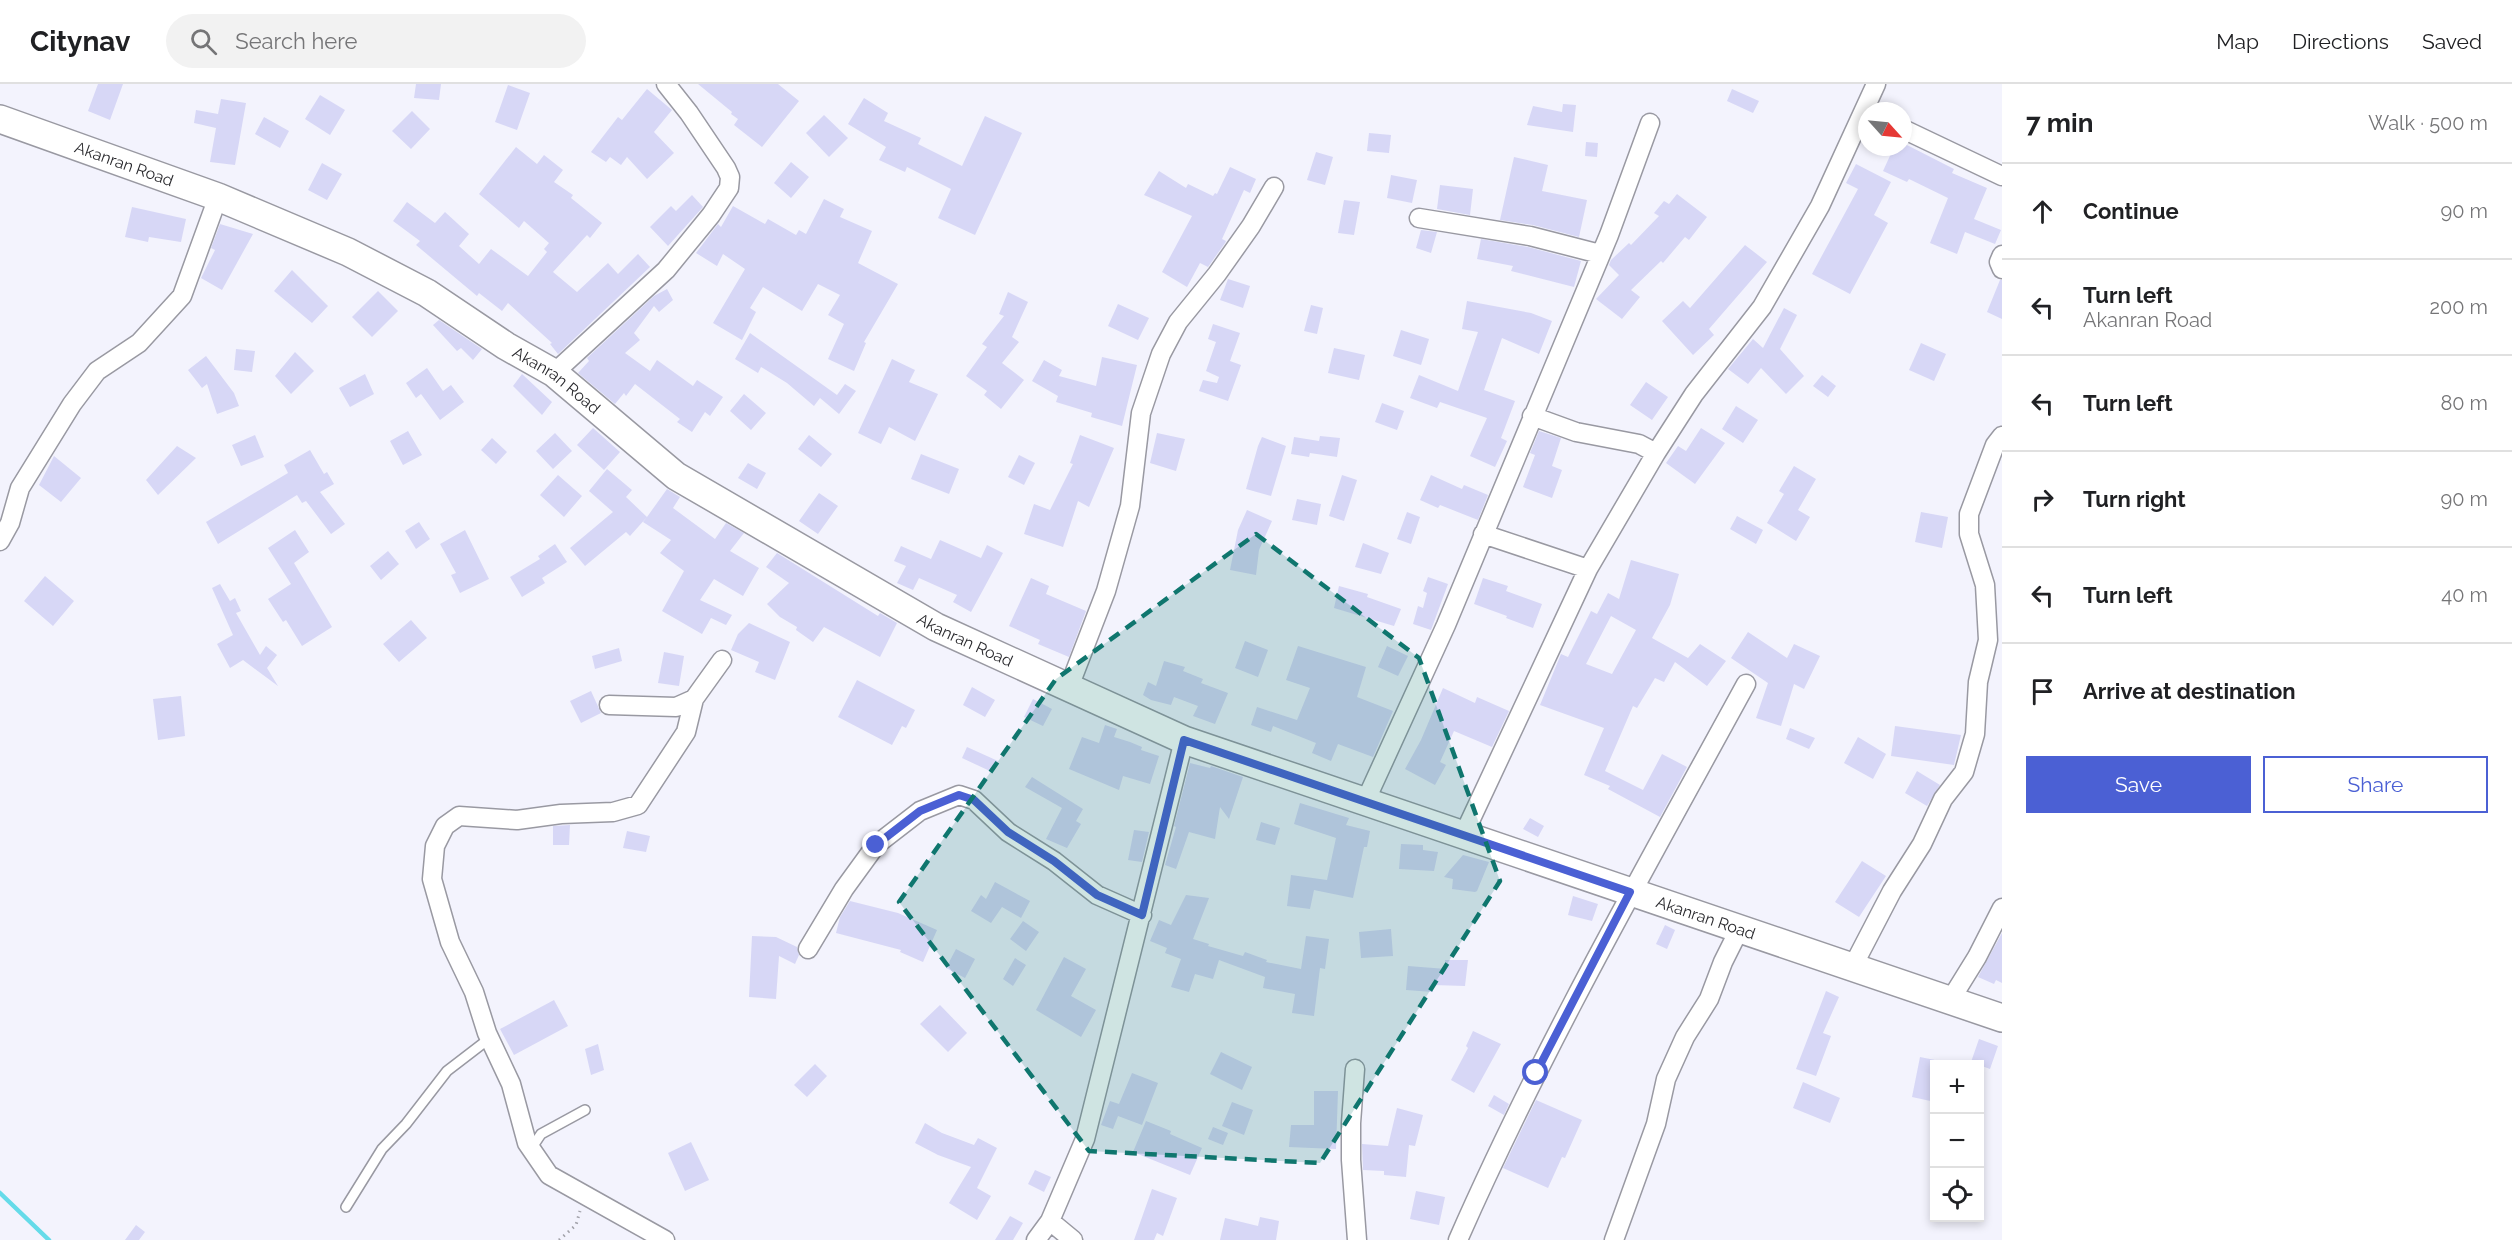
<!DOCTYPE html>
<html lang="en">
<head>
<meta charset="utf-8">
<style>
  body { margin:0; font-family:Raleway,sans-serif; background:#f2f2f2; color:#202124 }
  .controls { position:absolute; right:18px; bottom:18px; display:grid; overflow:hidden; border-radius:0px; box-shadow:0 3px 9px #0003 }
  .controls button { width:54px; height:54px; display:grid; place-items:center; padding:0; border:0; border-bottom:2px solid #e0e0e0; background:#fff; color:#202124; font:30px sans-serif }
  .compass { position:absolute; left:1858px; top:18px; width:54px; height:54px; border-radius:50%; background:#fff; box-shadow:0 3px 9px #0003; rotate:117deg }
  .stop { position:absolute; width:18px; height:18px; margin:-14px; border:4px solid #4b60d4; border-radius:50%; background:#fff }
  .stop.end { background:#4b60d4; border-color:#fff; box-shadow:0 2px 6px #0008 }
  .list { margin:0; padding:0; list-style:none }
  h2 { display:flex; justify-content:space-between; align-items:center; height:78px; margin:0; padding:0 24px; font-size:26px }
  h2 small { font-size:20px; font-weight:400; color:#757577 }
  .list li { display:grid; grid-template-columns:39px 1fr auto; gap:18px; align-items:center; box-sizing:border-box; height:96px; padding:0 24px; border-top:2px solid #e0e0e0 }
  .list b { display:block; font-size:22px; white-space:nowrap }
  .list p { margin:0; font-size:20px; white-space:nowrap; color:#757577 }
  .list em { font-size:20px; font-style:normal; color:#757577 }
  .actions { display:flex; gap:12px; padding:18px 24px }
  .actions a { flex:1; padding:14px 0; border:2px solid #4b60d4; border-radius:0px; text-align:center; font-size:21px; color:#4b60d4 }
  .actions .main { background:#4b60d4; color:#fff }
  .icon { flex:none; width:33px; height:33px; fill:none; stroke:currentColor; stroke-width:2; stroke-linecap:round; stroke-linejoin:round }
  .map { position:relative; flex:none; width:2002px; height:1156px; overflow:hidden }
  header { display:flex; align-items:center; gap:36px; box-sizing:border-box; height:84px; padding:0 30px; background:#fff; border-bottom:2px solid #e0e0e0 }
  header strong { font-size:28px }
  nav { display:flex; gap:33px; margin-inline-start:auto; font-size:21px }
  .search { width:420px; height:54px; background:#f2f2f2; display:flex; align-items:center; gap:15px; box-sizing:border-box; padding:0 21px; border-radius:33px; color:#757577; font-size:22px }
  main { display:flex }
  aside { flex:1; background:#fff }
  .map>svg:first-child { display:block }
</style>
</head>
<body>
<header>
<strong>Citynav</strong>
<div class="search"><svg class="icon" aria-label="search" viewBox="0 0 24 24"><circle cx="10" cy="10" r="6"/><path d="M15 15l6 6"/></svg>Search here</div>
<nav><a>Map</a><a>Directions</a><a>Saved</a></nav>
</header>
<main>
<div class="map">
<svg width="2002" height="1156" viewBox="0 0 2002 1156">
  <rect width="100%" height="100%" fill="#f3f3fd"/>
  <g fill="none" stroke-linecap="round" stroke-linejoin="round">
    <path stroke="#65dbe9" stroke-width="4.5" d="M0,1109L49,1156"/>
  </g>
  <path fill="#d7d7f6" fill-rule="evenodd" d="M98,0H123L110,36L88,27Z
    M416,0H441L439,16L414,14Z
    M698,0H778L799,17L762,63L734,41L738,35L731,30L732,28Z
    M508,1L530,9L517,46L495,38Z
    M647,5L672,26L654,48L674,69L647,95L627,73L621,81L610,73L606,78L591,68L618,33L622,36Z
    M1732,5L1759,17L1753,29L1727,17Z
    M320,11L345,26L330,51L305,35Z
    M864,14L888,29L884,37L921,54L918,60L962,82L985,32L1022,49L975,151L938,134L951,105L907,83L905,88L879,76L886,63L848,40Z
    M221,15L246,19L235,81L210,78L216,44L194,39L196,26L218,30Z
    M1563,20L1576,21L1573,48L1527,41L1533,22L1562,28Z
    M412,27L430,45L411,65L392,47Z
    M824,31L848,54L829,73L806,49Z
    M264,33L289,47L280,64L255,50Z
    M1369,49L1391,51L1389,69L1367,67Z
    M1586,58L1598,59L1597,73L1585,72Z
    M1903,59L1954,85L1952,89L1987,104L1974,135L2001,146L1995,160L1965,148L1957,170L1930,159L1948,114L1909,95L1907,98L1883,87L1894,63H1903Z
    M516,63L537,80L544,71L563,86L554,98L573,111L571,114L602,139L590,154L587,151L553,188L577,208L608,179L618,190L638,170L650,183L558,270L550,260L552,259L508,219L502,227L479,209L477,212L416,161L420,157L393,137L407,118L435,139L445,128L469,150L459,162L479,180L491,165L528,192L547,168L544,165L549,159L524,137L519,144L479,110Z
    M1316,68L1333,73L1325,101L1307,96Z
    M1514,73L1548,81L1542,107L1587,116L1579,153L1533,141L1500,136Z
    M791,78L809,93L791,114L774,99Z
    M322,79L342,90L327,116L308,106Z
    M1856,80L1891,98L1874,131L1888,139L1850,210L1812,190L1858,105L1846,99Z
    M1230,83L1256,95L1250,109L1244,106L1222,155L1226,157L1225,159L1208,183L1200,179L1187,203L1162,188L1192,132L1144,111L1159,87L1186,104L1188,100L1213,112L1215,109L1217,110Z
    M1391,91L1417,96L1412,119L1387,114Z
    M1440,101L1473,105L1470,131L1437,125Z
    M1677,110L1707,133L1689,156L1685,153L1663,179L1661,177L1631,206L1640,213L1622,235L1596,215L1619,191L1609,181L1611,176L1629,159L1631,161L1659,132L1654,129L1664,117L1669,120Z
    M692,111L703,123L668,162L650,143L671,122L676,127Z
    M824,115L844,125L840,133L872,147L858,179L898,200L864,258L866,259L854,287L828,275L844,240L828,231L840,211L818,200L802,227L763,203L750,224L756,228L742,256L713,239L745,185L723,170L717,182L696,169L718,140L721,143L733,122L765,140L768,135L796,151L799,146L806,150Z
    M1344,116L1360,118L1354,151L1338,149Z
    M132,123L186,135L181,158L149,153L148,158L125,153Z
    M220,140L253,150L222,206L201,194L215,166L211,164Z
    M1421,146L1437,148L1431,169L1416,164Z
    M1481,155L1528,163L1581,177L1574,203L1511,187L1513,182L1477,175Z
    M1745,161L1767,178L1709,245L1714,251L1693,271L1662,237L1683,217L1690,224Z
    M292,186L328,222L312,239L274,207Z
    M1228,195L1250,202L1243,224L1220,216Z
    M2000,196H2002V235L1987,228Z
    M667,205L673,216L659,228L654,222L634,249L640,256L625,269L650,287L657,276L693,302L697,296L723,313L710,332L705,328L692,348L677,338L680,335L635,300L626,312L624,309L615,320L578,289L589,277L587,274L654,212Z
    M378,207L398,227L372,253L352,233Z
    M1008,208L1028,218L1012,253L1019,258L1002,279L1024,296L1001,325L984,311L987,307L966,292L987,263L982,260L1004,232L999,230Z
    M1467,217L1531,229L1552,237L1539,270L1502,254L1484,306L1515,317L1501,354L1507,357L1495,383L1470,372L1487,334L1440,318L1437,324L1410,314L1419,291L1458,307L1478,248L1462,245Z
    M1118,220L1149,234L1138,256L1108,242Z
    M1311,221L1323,224L1317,250L1304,247Z
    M1784,224L1797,231L1780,265L1804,292L1786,310L1761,284L1748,300L1728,285L1753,255L1763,264Z
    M439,236L482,265L473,276L461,264L457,267L433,241Z
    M1213,240L1240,249L1230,277L1241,281L1228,317L1199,307L1203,296L1217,299L1219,293L1206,287L1216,258L1208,255Z
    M1401,246L1429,255L1421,281L1393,272Z
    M750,249L837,311L845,300L856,307L839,330L820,314L814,322L787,299L761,283L758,289L735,275Z
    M1921,259L1946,270L1934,297L1909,286Z
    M1334,264L1365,271L1359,296L1328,289Z
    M236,265L255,267L252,288L234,286Z
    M295,268L314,287L291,310L275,292Z
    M206,272L234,309L239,322L217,330L207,300L202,304L188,286Z
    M1102,273L1137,281L1122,342L1091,333L1092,329L1056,318L1058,312L1032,297L1044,276L1062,286L1059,292L1096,302Z
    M892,275L915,286L909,298L938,310L915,357L889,343L881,360L858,349Z
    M427,284L443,307L451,301L464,318L440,336L421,310L416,314L406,299Z
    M365,290L374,310L350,323L339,304Z
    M522,290L552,318L542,331L513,302Z
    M1822,291L1836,302L1828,313L1813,302Z
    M1646,298L1668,313L1652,336L1630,321Z
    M744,310L766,329L751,346L730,327Z
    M1382,319L1404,327L1397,346L1375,338Z
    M1736,322L1758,336L1743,359L1722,345Z
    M593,344L620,368L604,386L577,361Z
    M1701,344L1725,359L1695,400L1666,379L1678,362L1686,367Z
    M408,347L422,371L403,381L390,357Z
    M1539,347L1561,354L1552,382L1562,386L1552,414L1523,403L1535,371L1530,369Z
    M555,349L572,367L553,385L536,367Z
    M1157,349L1185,355L1176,387L1150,379Z
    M255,351L264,373L241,382L232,361Z
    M809,351L832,370L821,383L798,365Z
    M1080,351L1114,364L1089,423L1078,417L1063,463L1024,450L1034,420L1050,426L1073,380L1070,379Z
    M1320,352L1340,354L1337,373L1310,369L1309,373L1291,370L1294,353L1319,357Z
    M1262,353L1286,362L1271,412L1246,405L1258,362Z
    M492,354L507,368L496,380L481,366Z
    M177,362L196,374L158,411L146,396Z
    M310,366L324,390L327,388L334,400L320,408L345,440L331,450L306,417L302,419L297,411L218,460L206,438L288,389L284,381Z
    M921,370L959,385L949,410L911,395Z
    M1019,371L1035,379L1024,401L1008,393Z
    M54,372L81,394L61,418L39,401Z
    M748,379L766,389L757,405L738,394Z
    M1794,382L1816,395L1798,426L1810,433L1796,457L1767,439L1784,410L1779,407Z
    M607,385L632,406L626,413L647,433L667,405L680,413L673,424L715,455L726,439L744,449L730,467L759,484L743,512L714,495L700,516L732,531L726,541L711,534L702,550L662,527L684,487L660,469L671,456L643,438L647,433L630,452L626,448L585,482L570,464L613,428L589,407Z
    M558,391L582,412L564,433L540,411Z
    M1342,391L1357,396L1344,437L1329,432Z
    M1431,391L1462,405L1464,401L1488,411L1478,436L1440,421L1438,424L1420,416Z
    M819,409L838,422L818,450L799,437Z
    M1297,415L1321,420L1317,441L1292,436Z
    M1247,426L1272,437L1259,466L1256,491L1230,486L1238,446Z
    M1407,428L1420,433L1411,460L1397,455Z
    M1921,428L1948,433L1942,464L1915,458Z
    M1737,432L1763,446L1756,460L1730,445Z
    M419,438L430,455L416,465L405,447Z
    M295,446L309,468L294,479L332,543L302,562L286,536L283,538L268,515L291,500L268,464Z
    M465,446L489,495L460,509L451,491L456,489L440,460Z
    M940,456L981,474L987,461L1003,469L971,528L953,518L957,511L919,494L913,506L897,499L906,482L894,477L901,462L931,475Z
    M1363,459L1389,469L1381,490L1355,483Z
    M555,460L567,478L542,494L545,499L522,513L510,493L540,475L538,472Z
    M388,467L399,480L381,496L370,482Z
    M777,469L878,532L880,529L897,539L880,573L824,543L813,558L796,546L797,543L780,533L767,520L789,499L766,483Z
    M1631,476L1679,490L1670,521L1652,554L1688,574L1700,560L1726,577L1707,602L1675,578L1664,598L1655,594L1637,624L1633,622L1605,687L1643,706L1662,670L1687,683L1660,733L1608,705L1610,702L1584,691L1604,644L1540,621L1561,570L1568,573L1591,527L1597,530L1608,509L1619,515ZM1611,532L1636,546L1612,590L1586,580Z
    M45,492L74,517L53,542L24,517Z
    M1428,493L1448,500L1431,546L1413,540L1418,522L1423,524L1427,509L1423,507Z
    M1031,494L1049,502L1046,510L1086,527L1069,573L1038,560L1040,556L1009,542Z
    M1483,494L1508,502L1506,507L1542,520L1533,544L1506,534L1507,532L1474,520Z
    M220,500L230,517L235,514L241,527L236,529L260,571L266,562L277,571L267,584L278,602L243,576L230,584L217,560L233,551L212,504Z
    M1339,502L1368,510L1367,513L1401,525L1394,542L1334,524Z
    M411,536L427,554L399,578L383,560Z
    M749,539L790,558L775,596L755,588L759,578L731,566L738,550Z
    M1748,548L1787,574L1794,560L1820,572L1804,605L1794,600L1781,642L1756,634L1768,599L1731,574Z
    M1245,557L1268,566L1258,593L1235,584Z
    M1298,562L1366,583L1357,613L1393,627L1373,673L1338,660L1331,677L1312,669L1316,659L1273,642L1271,648L1251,641L1257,623L1297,636L1310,604L1286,596Z
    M1387,562L1408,572L1398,592L1378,583Z
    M619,564L622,577L595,585L592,572Z
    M664,568L684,572L679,602L658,599Z
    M1164,577L1185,583L1183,587L1203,595L1201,599L1228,609L1215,640L1193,632L1198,622L1174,613L1171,621L1151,616L1143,611L1148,598L1156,602Z
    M857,596L915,626L906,644L902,642L892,661L838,633Z
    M972,603L995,616L985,633L963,621Z
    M1443,604L1475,619L1477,613L1509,627L1492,663L1454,647L1440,678L1446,681L1435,701L1405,685L1421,656Z
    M591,607L601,629L581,639L570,617Z
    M181,612L185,652L158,656L153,615Z
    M1033,615L1052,625L1043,642L1024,633Z
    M1105,641L1117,645L1114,653L1130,658L1142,663L1141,666L1159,672L1150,700L1123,692L1119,706L1069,685L1082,653L1099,659Z
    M1895,642L1961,651L1954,681L1891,672Z
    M1790,644L1815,654L1809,665L1786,655Z
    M1858,653L1886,670L1873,695L1844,679Z
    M967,663L998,677L992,688L962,674Z
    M1190,679L1210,684L1211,682L1243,693L1229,735L1220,723L1215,755L1189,748L1176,785L1165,781L1176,743L1174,742Z
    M1917,687L1940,701L1927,722L1905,709Z
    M1032,693L1083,725L1076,737L1081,740L1067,764L1046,755L1062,724L1025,703Z
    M1300,719L1349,734L1346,741L1370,747L1367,763H1364L1353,814L1314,806L1310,825L1287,822L1291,791L1327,796L1336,754L1294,740Z
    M1530,734L1544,742L1538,753L1523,745Z
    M1261,738L1280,744L1275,761L1256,756Z
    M570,741L569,761H553V742Z
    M1134,746L1149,748L1142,778L1128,776Z
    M627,747L650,752L646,768L623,764Z
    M1401,760L1423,761V766L1438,768L1434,787L1399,785Z
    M1463,771L1489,778L1477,807L1475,808L1452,805L1453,795L1444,793Z
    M1862,777L1886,792L1859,833L1835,818Z
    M995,798L1030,817L1021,834L1002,823L991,839L971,827L981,811L986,815Z
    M1186,811L1209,814L1193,855L1209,860L1208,862L1243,872L1245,868L1267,876L1266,878L1301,885L1306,852L1329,855L1325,885L1320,884L1314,932L1292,929L1295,910L1263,904L1265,893L1219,876L1213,895L1195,890L1189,908L1171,903L1181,875L1165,869L1167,864L1150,857L1159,836L1171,841Z
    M1573,812L1598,820L1592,837L1568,831Z
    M850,817L898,829L937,846L923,878L900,868L901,866L836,849L840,833Z
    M1023,837L1039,848L1026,867L1010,855Z
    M1665,841L1675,846L1667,865L1656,860Z
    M1391,845L1393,872L1361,874L1359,848Z
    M2002,849V899L1996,896L1994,900L1978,893Z
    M752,852L776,853L797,863L799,871L795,880L779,872L776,915L749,913Z
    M956,865L975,875L965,894L946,884Z
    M1064,873L1086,885L1071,912L1096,926L1081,953L1036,926Z
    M1015,874L1026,881L1013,902L1003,895Z
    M1445,876H1468L1465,902L1433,901V908L1406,906L1408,882L1446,885Z
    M1826,907L1839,913L1823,949L1831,952L1816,992L1796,985Z
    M554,916L568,942L514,971L500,945Z
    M940,921L967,949L948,968L920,940Z
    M1473,947L1501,960L1474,1009L1451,996L1468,964L1466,962Z
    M1979,955L1998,962L1990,985L1971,978Z
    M598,960L604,986L591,991L585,965Z
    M1221,968L1252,983L1242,1006L1210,990Z
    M1920,973L1935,976V1018L1912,1013Z
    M815,980L827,992L807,1013L794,1001Z
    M1132,989L1158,999L1142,1041L1118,1032L1113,1045L1101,1041L1110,1017L1119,1020Z
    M1803,998L1840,1014L1830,1039L1793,1024Z
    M1314,1007H1338L1336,1065L1289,1063L1291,1041H1314Z
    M1494,1011L1509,1020L1504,1031L1488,1022Z
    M1536,1016L1582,1036L1565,1074L1562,1073L1548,1104L1503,1084Z
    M1232,1018L1253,1026L1244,1051L1222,1042Z
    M1397,1024L1423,1031L1415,1062L1409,1061L1406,1093L1384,1091V1087L1363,1086L1362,1060L1388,1062Z
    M1146,1037L1171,1047L1170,1050L1202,1064L1190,1091L1133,1068Z
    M925,1039L942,1049L974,1061L978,1054L997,1064L977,1104L991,1112L977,1136L949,1119L971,1083L938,1071L915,1059Z
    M1213,1043L1228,1049L1223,1061L1208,1055Z
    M691,1058L709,1096L685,1107L668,1069Z
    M1035,1086L1051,1093L1044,1108L1028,1100Z
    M1152,1105L1177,1114L1163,1152L1157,1149L1154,1156H1134Z
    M1416,1107L1445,1113L1439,1141L1410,1135Z
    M1010,1132L1023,1139L1013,1156H995Z
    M1260,1133L1279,1137L1276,1156H1220L1225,1134L1258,1142Z
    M136,1141L145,1148L139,1156H125Z"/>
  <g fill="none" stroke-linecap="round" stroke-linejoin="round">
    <g stroke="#9999a2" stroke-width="12">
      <path id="service" d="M531,1065L541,1050L585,1026
        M346,1123L382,1065L406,1040L447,987L490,954"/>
    </g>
    <g stroke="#9999a2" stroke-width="21">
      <path id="minor" d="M1903,45L2002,92
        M1419,134L1530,152L1600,170
        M2002,171L1999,178L2002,185
        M554,289L666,186L711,131L729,104L730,93L726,84L689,29L666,0
        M1532,332L1576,348L1639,360L1656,369
        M1483,450L1588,485
        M0,457L10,439L20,404L72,320L97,287L139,259L182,212L218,113
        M1069,603L1106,507L1130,422L1141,329L1161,270L1178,238L1217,190L1251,142L1274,103
        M609,621L676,623L694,615
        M1365,718L1446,541L1609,151L1650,39
        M1463,752L1588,485L1656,369L1694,310L1762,223L1820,122L1876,0
        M808,865L844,805L876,761L920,727L959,711L974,716L1008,748L1054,777L1097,811L1142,831
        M1853,882L1892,807L1922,760L1943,715L1964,688L1975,650L1978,598L1988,556L1985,501L1969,450V430L1995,361L2002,352
        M1951,915L1977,873L2002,824
        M1355,985L1351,1039V1076L1357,1156
        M1050,1137L1073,1156
        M665,1156L549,1091L527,1059L511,1000L487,949L474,908L450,858L432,795L435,762L445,742L459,732L517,736L561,730L613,728L638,721L686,648L694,615L722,576
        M1036,1156L1050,1137L1085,1055L1184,656
        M1458,1156C1542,965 1646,783 1746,600
        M1614,1156L1656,1040L1666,995L1685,953L1709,915L1723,878L1740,844"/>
    </g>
    <g stroke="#9999a2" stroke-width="30">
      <g id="secondary">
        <path id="s1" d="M0,35L218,113L348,168L427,209L506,262L554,289L676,392L936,543L1184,656L2002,934"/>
      </g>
    </g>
    <path stroke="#a1a1a9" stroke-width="3" stroke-dasharray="1.5 4.5" stroke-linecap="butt" d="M559,1156L576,1141L580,1127"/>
    <use href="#service" stroke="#fff" stroke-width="9"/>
    <use href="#minor" stroke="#fff" stroke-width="18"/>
    <use href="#secondary" stroke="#fff" stroke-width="27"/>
  </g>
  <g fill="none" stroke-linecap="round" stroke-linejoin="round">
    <path stroke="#4b60d4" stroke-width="8" d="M876,761L920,727L959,711L974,716L1008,748L1054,777L1097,811L1142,831L1184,656L1630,808L1536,989"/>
  </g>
  <path fill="#0f766e" fill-opacity="0.2" stroke="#0f766e" stroke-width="4.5" stroke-dasharray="12 8" stroke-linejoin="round" d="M1256,450L1419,574L1500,797L1320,1079L1089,1067L899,818L1056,595Z"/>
  <g text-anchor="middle" stroke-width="5" stroke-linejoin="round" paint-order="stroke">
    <g font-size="16" fill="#29292d" stroke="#fff">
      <text dy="6" stroke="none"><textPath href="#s1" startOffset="132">Akanran Road</textPath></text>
      <text dy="6" stroke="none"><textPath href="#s1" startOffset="618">Akanran Road</textPath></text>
      <text dy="6" stroke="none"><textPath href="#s1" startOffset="1104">Akanran Road</textPath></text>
      <text dy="6" stroke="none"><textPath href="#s1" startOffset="1896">Akanran Road</textPath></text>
    </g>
  </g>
</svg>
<div class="controls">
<button>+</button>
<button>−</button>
<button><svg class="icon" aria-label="locate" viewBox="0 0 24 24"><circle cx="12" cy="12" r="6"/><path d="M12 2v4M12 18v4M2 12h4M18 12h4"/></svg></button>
</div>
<svg class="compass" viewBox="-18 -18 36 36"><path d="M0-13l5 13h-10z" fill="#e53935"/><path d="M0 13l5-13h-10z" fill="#757577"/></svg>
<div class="stop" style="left:1536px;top:989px"></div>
<div class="stop end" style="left:876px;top:761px"></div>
</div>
<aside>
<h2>7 min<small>Walk · 500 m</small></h2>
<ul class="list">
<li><svg class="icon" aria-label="ahead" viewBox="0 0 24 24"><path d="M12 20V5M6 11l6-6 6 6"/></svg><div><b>Continue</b></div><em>90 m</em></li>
<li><svg class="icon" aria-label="left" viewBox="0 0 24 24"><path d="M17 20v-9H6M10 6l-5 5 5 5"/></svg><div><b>Turn left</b><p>Akanran Road</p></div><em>200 m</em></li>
<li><svg class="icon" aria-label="left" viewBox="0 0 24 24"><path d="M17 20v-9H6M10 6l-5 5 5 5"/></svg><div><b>Turn left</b></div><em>80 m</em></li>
<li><svg class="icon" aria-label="right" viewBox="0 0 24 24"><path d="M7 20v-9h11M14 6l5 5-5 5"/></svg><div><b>Turn right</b></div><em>90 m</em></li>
<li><svg class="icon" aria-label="left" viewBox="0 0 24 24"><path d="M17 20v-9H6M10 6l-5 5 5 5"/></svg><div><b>Turn left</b></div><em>40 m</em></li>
<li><svg class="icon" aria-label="arrive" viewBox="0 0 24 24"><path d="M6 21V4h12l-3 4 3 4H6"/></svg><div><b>Arrive at destination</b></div></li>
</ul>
<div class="actions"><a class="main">Save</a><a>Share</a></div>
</aside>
</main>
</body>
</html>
